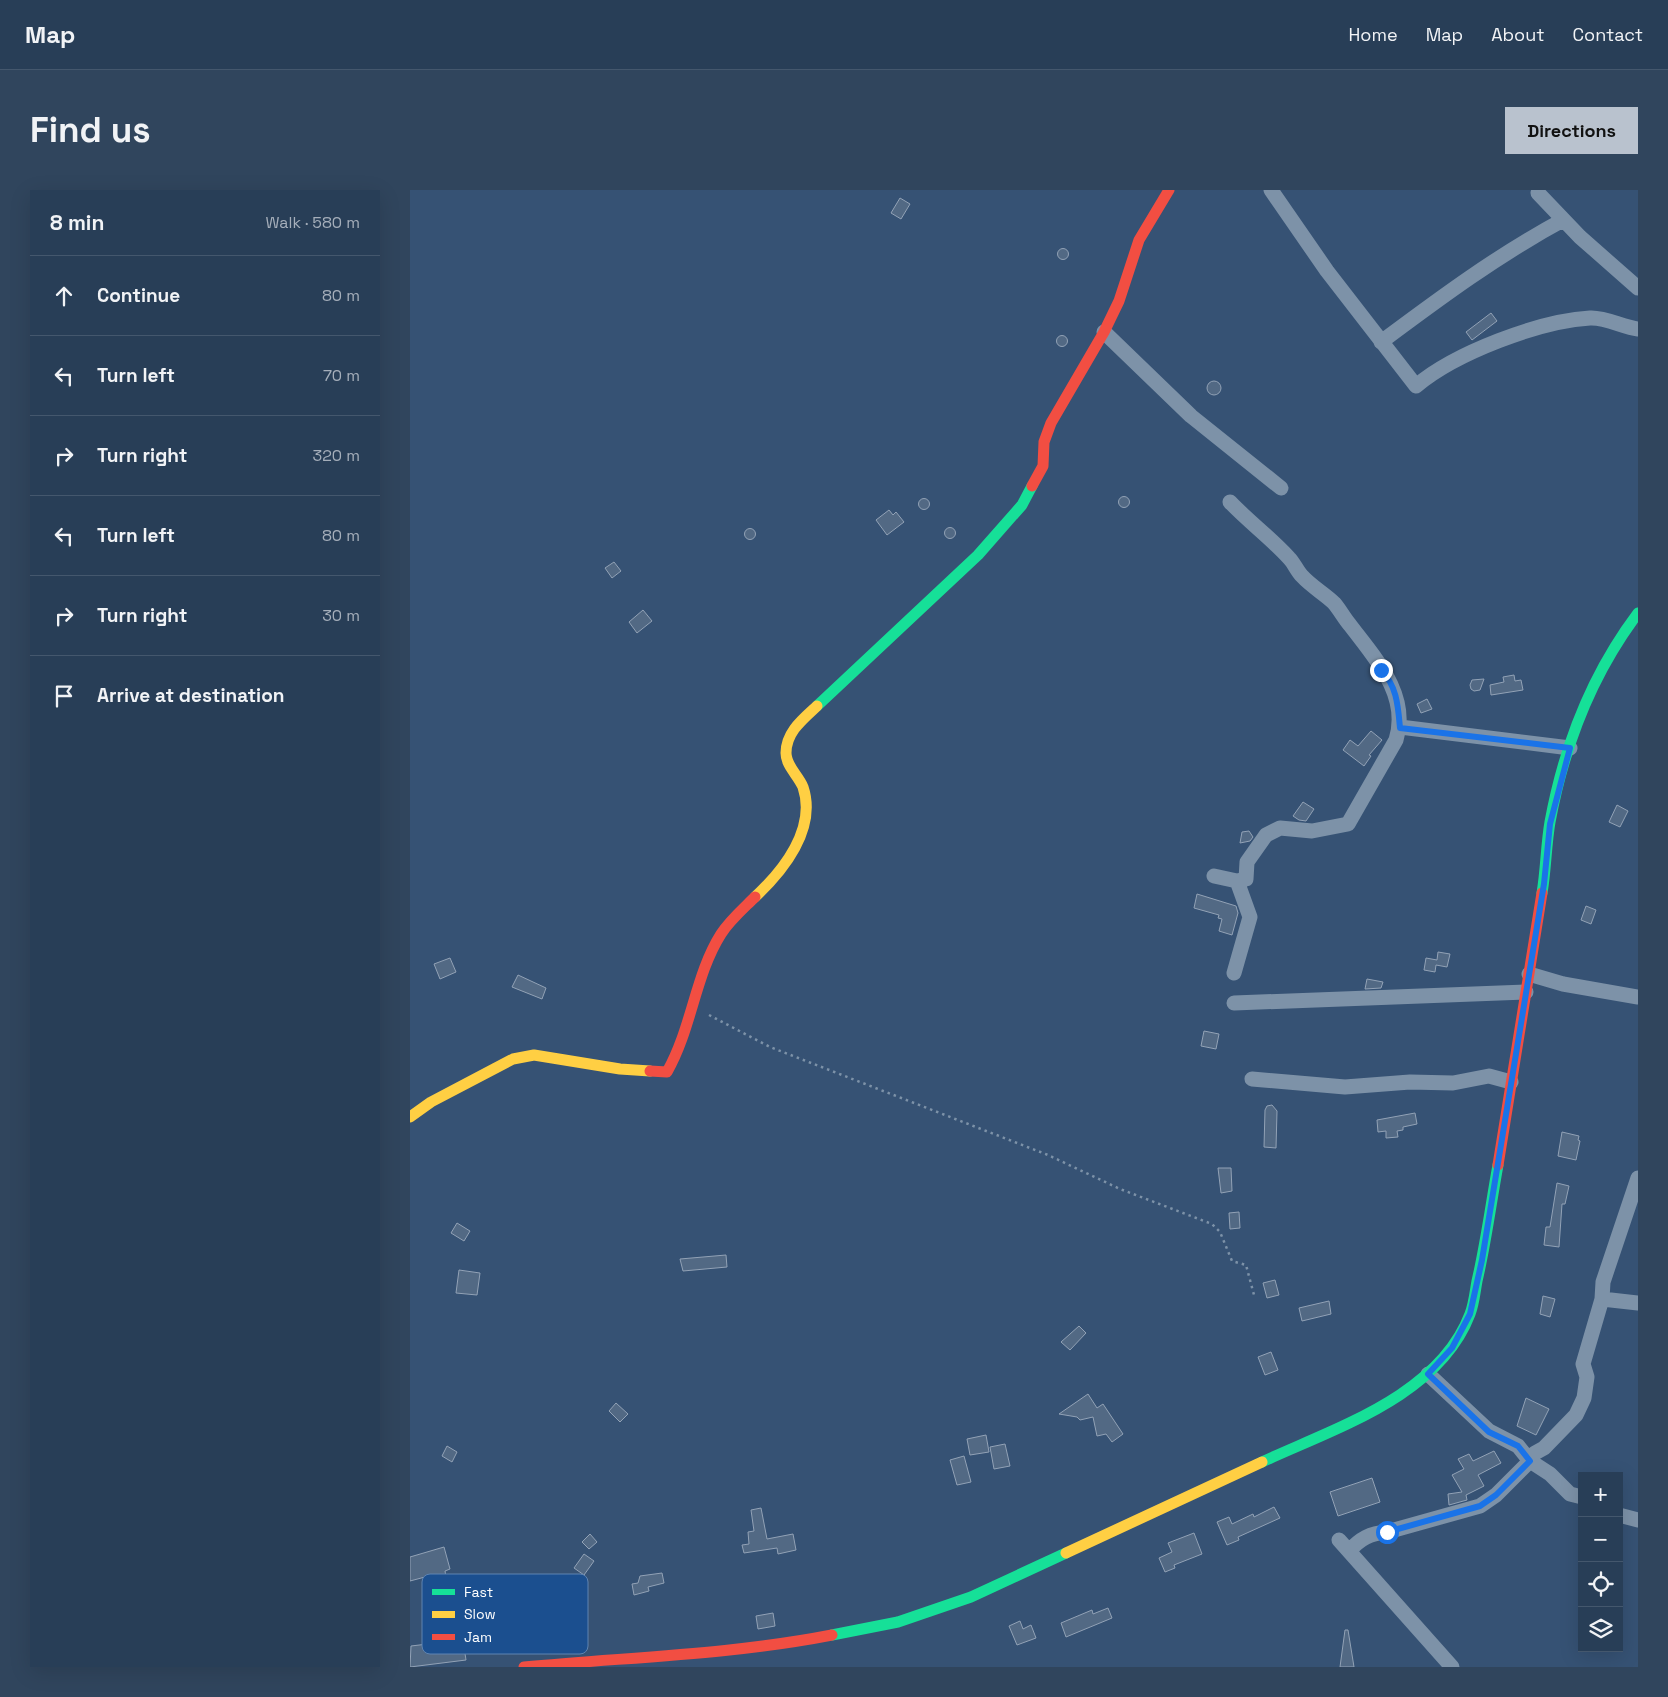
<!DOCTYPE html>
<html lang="en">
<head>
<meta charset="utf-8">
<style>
  body { margin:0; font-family:"Space Grotesk",sans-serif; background:#30455d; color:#f1f3f6 }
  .controls { position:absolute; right:15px; bottom:15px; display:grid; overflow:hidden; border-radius:0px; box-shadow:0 5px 20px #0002 }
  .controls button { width:45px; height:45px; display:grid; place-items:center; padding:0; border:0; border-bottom:1px solid #44576d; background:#283e57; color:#f1f3f6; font:25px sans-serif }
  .stop { position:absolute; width:15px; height:15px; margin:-11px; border:4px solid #1a73e8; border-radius:50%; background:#fff }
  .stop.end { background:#1a73e8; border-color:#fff; box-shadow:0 1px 5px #0008 }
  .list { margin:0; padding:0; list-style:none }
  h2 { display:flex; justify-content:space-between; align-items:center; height:65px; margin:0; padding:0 20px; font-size:21px }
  h2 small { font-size:16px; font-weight:400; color:#a5aeba }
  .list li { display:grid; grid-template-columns:32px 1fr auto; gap:15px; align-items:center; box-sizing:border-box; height:80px; padding:0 20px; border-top:1px solid #44576d }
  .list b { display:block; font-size:19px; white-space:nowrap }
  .list em { font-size:16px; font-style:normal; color:#a5aeba }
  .icon { flex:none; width:28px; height:28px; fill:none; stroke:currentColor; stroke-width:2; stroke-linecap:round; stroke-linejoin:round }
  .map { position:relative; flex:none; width:1228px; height:1477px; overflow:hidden; border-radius:0px }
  header { display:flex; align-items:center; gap:30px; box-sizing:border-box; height:70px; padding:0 25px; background:#283e57; border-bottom:1px solid #44576d }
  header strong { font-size:24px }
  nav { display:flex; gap:28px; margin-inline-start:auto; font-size:18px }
  .intro { display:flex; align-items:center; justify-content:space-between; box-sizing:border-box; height:120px; padding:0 30px }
  h1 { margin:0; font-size:35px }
  .button { padding:12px 22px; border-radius:0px; background:#b9c2ce; color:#111; font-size:18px; font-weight:700 }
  main { display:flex; gap:30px; padding:0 30px }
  aside { flex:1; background:#283e57; border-radius:0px; box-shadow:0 5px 20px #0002 }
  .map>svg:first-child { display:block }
</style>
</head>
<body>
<header>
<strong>Map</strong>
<nav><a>Home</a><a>Map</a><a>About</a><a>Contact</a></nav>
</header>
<div class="intro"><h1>Find us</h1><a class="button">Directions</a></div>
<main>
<aside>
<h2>8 min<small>Walk · 580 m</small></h2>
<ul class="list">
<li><svg class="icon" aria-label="ahead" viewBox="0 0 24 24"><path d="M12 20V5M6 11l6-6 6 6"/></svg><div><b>Continue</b></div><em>80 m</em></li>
<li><svg class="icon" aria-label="left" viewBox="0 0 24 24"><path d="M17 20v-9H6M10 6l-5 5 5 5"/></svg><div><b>Turn left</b></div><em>70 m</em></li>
<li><svg class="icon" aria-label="right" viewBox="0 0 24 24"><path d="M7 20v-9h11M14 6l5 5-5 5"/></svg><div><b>Turn right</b></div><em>320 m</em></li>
<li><svg class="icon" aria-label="left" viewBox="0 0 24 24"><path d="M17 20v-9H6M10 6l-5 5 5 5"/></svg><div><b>Turn left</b></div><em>80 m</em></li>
<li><svg class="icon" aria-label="right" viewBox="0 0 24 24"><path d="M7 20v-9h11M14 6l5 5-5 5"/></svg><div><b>Turn right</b></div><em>30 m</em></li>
<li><svg class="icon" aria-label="arrive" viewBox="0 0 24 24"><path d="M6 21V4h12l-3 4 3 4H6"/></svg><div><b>Arrive at destination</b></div></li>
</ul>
</aside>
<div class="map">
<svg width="1228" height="1477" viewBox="0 0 1228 1477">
  <rect width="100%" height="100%" fill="#365274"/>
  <path fill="#526984" stroke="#92a2b6" d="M490,8L500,14L491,29L481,23Z
    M647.5 64a5.5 5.5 0 1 1 11 0a5.5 5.5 0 1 1-11 0Z
    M1081,123L1087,131L1062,150L1056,142Z
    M646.5 151a5.5 5.5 0 1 1 11 0a5.5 5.5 0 1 1-11 0Z
    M797 198a7 7 0 1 1 14 0a7 7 0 1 1-14 0Z
    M708.5 312a5.5 5.5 0 1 1 11 0a5.5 5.5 0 1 1-11 0Z
    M508.5 314a5.5 5.5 0 1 1 11 0a5.5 5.5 0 1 1-11 0Z
    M479,320L483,325L486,322L494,332L477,345L466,330Z
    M534.5 343a5.5 5.5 0 1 1 11 0a5.5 5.5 0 1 1-11 0Z
    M334.5 344a5.5 5.5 0 1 1 11 0a5.5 5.5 0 1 1-11 0Z
    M204,372L211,381L202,388L195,378Z
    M233,420L242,431L227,443L219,432Z
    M1104,485L1105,491L1111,490L1113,500L1081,505L1080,495L1094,492L1093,487Z
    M1074,489L1070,500L1064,501L1061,499L1060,495L1062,490Z
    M1017,509L1022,519L1011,523L1007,514Z
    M961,541L972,550L959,565L961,566L954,576L933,560L940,550L948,556Z
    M893,612L904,619L896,631L889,630L883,626Z
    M1207,615L1218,621L1210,637L1199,632Z
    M839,641L843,647L840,651L830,653L832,642Z
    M787,704L826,716L828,723L822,745L809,741L812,729L808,728L809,725L784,718Z
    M1176,716L1186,720L1181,734L1171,730Z
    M1028,762L1040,764L1037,777L1026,775L1025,782L1014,780L1016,768L1027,770Z
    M40,768L46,782L30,789L24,774Z
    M108,785L136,798L132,809L102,797Z
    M957,789L973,792L971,798L955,799Z
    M794,841L809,844L806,859L791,856Z
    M862,915L867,921L866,958L854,957L855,920L857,916Z
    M1005,923L1007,934L993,937V940L987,941L988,947L976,948V941L968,942L967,930Z
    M1152,942L1169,946L1168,950L1170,951L1166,970L1148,966Z
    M808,978H821L822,1001L811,1003Z
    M1147,993L1159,996L1155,1014H1152L1149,1057L1134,1055L1136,1037H1140Z
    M829,1022L830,1038L820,1039L819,1023Z
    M47,1033L60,1041L54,1051L41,1043Z
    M316,1065L317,1077L273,1081L270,1069Z
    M49,1080L70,1083L67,1105L46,1103Z
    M865,1090L869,1105L857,1108L853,1093Z
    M1133,1106L1145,1109L1140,1127L1130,1124Z
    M919,1111L921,1124L892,1131L889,1118Z
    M669,1136L676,1143L660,1160L651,1152Z
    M861,1162L868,1180L855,1185L848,1167Z
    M678,1204L687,1218L693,1214L713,1244L702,1252L696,1244L687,1246L683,1227L670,1230L667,1227L649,1224Z
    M1116,1208L1139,1219L1126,1245L1107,1236Z
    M206,1213L218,1224L210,1232L199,1221Z
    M576,1245L579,1262L560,1265L557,1249Z
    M595,1254L600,1276L584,1279L580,1257Z
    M37,1256L47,1262L42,1272L32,1266Z
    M1084,1261L1091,1273L1068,1285L1074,1296L1056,1305L1057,1310L1039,1315L1038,1304L1052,1302L1042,1285L1054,1279L1048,1269L1059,1264L1063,1271Z
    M554,1266L561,1292L547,1295L540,1270Z
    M962,1288L970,1312L928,1326L920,1302Z
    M864,1317L870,1328L828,1347L829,1350L817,1355L807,1332L819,1327L822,1334L843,1324L844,1327Z
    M351,1318L357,1349L383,1344L386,1360L368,1364L367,1358L334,1363L332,1355L339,1354L338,1342L344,1341L341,1320Z
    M784,1343L792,1364L764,1375L765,1378L755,1382L749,1368L762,1362L758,1353Z
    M180,1344L187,1352L179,1359L172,1352Z
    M34,1357L40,1379L35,1381L44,1437L42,1438L44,1458L54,1457L56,1470L0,1477L1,1456L26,1453L15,1387L0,1391V1367Z
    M174,1364L184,1371L174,1385L164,1378Z
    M252,1383L254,1393L238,1397L239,1401L224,1405L222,1394L228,1393L230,1386Z
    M698,1418L702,1428L656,1447L651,1433L682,1420L683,1424Z
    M363,1423L365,1436L348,1439L346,1426Z
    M610,1431L613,1439L621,1435L626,1448L607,1455L599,1436Z
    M935,1440H938L944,1477H930Z"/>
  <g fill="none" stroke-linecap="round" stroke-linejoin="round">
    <path stroke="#7d92a8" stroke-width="2.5" stroke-dasharray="2.5 4" stroke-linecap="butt" d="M299,825L360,857L638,965L710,999L802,1034L810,1042L822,1071L836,1075L844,1105"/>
    <path stroke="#7d92a8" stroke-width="15" d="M861,0L917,81L1006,196C1045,163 1129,131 1180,128C1195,127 1213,137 1228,139
      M1128,3L1170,47L1228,98
      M694,142L781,226L871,298
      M971,152C1030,108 1088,65 1153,30
      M990,537L1160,558
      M804,686L827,691L836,689L837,672L856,645L870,638L902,641L938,634L986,550C1000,505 965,468 940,435C934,428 930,420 924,413C915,404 902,397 892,386C887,381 884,373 879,368C861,348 839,332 820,312
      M824,783L840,727L827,691
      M1119,784L1153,794L1228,807
      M824,813L1116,802
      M842,889L935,897L1000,892L1043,893L1079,886L1101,892
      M1228,988L1193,1092L1192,1109L1228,1113
      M1018,1184L1079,1241L1108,1256L1120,1271L1140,1284L1160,1304L1172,1307
      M1209,1325L1228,1330
      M929,1350L1042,1477
      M939,1361C950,1349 960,1343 977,1342L1070,1316L1086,1305L1120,1271L1125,1263L1134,1258L1166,1225L1174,1208L1177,1187L1173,1174L1192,1109"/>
    <path stroke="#16e098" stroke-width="11" d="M407,516L568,365L612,315L622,296
      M1132,703C1136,680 1136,655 1140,632C1154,556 1182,484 1228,423
      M852,1272C925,1238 1029,1206 1060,1124C1064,1114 1065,1102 1067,1091C1076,1053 1081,1013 1088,975
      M422,1445L488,1432L561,1407L656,1363"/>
    <path stroke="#ffcf43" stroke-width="11" d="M345,707C373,681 407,639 393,597C388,585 376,576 376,563C376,542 393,529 407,516
      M0,927L21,912L103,869L124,865L210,879L240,881
      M656,1363L852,1272"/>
    <path stroke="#f24e42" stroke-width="11" d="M622,296L633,276L634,252L641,233L694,142L709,111L729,50L759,0
      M240,881L257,882C282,838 285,785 311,744C320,730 333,719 345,707
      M1088,975L1132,703
      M114,1477C218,1467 319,1465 422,1445"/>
  </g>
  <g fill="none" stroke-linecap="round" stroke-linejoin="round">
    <path stroke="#1a73e8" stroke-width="6" d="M971,480C987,496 988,516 990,538L1160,558L1140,634L1134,694L1072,1070L1060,1124L1042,1158L1018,1184L1079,1242L1108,1256L1120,1271L1086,1305L1070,1316L977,1342"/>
  </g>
  <rect x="12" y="1384" width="166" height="80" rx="8" fill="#1b4f8f" stroke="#5f84b1" stroke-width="1"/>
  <rect x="22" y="1399" width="23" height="6" fill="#16e098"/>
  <rect x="22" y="1421" width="23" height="7" fill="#ffcf43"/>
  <rect x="22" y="1444" width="23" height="6" fill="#f24e42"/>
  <g font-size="14" fill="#fff">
    <text x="54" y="1407">Fast</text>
    <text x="54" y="1429">Slow</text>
    <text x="54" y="1452">Jam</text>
  </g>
</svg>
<div class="controls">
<button>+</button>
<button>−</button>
<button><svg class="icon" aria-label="locate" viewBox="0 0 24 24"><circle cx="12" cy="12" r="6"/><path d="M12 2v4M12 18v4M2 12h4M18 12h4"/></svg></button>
<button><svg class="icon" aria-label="layers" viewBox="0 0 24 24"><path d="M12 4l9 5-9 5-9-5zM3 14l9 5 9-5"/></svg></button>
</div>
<div class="stop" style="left:977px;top:1342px"></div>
<div class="stop end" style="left:971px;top:480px"></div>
</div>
</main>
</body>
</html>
